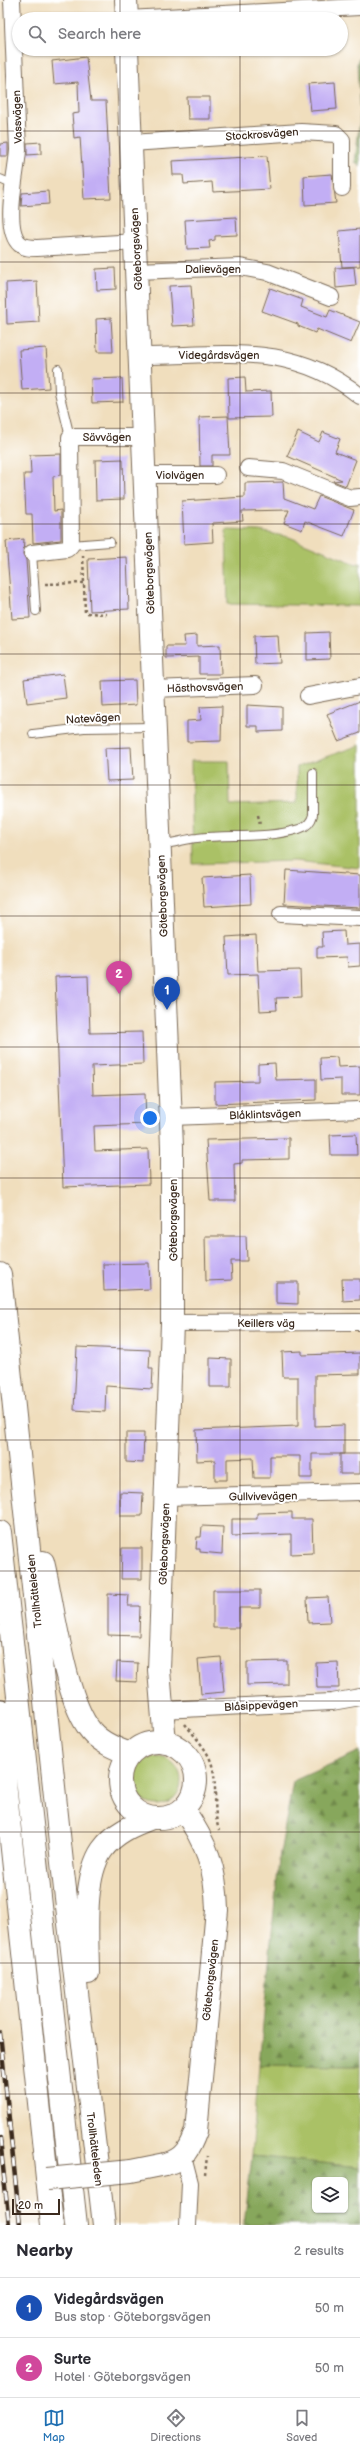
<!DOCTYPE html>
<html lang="en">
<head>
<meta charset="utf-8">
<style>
  body { margin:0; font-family:"Balsamiq Sans",sans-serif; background:#f7f7f7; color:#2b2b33 }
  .controls { position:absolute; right:12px; bottom:12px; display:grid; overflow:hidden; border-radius:6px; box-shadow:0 1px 3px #0004 }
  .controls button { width:36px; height:36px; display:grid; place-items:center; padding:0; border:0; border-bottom:1px solid #e1e1e2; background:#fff; color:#2b2b33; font:20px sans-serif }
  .scale { position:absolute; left:12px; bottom:10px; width:48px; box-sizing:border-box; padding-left:4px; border:2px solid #3b2a1e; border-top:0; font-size:11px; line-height:14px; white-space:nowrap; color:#3b2a1e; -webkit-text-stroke:3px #fff; paint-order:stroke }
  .you { position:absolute; left:150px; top:1118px; width:14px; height:14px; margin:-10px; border:3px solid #fff; border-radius:50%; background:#1a73e8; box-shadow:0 0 0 6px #1a73e833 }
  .badge { display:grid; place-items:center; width:26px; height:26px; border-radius:50%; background:#1f6fb2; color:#fff; font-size:13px; font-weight:700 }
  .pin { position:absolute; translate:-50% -33px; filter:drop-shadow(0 1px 2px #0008) }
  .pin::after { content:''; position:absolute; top:21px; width:14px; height:12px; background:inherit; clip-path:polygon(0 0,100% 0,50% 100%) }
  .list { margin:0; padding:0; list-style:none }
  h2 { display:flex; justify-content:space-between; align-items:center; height:52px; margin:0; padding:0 16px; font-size:17px }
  h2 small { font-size:13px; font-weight:400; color:#7c7c81 }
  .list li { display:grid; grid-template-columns:26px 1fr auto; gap:12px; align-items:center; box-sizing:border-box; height:60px; padding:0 16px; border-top:1px solid #e1e1e2 }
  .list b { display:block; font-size:15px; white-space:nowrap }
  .list p { margin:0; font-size:13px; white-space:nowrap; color:#7c7c81 }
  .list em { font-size:13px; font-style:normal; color:#7c7c81 }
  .icon { flex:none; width:22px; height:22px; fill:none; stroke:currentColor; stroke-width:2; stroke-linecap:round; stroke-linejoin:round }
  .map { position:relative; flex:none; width:360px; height:2225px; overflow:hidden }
  .search { position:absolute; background:#fff; box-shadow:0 1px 3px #0004; left:12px; right:12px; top:12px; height:44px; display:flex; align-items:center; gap:10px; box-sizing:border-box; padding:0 14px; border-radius:22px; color:#7c7c81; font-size:15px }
  .sheet { height:172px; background:#fff }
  nav { display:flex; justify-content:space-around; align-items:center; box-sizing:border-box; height:56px; border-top:1px solid #e1e1e2; background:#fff; font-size:11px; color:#7c7c81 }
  nav a { display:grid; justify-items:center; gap:2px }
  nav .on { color:#1f6fb2 }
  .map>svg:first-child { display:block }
</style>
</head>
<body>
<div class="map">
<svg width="360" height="2225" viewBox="0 0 360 2225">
  <defs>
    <pattern id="forest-firs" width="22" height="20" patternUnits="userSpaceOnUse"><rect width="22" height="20" fill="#87a75b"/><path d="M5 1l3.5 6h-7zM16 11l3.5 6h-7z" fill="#70884b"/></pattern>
  </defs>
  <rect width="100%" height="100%" fill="#fff"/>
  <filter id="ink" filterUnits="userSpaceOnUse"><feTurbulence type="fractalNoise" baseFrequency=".025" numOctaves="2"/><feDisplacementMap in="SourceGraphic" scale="8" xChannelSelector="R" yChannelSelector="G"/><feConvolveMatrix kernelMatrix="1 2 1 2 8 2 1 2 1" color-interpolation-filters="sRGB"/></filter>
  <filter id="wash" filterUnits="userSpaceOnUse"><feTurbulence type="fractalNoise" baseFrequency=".012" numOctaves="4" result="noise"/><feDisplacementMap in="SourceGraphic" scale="16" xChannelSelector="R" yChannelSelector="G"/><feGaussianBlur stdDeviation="0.9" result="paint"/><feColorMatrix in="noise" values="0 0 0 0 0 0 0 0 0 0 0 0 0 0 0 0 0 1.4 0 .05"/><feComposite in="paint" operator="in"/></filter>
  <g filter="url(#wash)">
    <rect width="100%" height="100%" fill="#f0debd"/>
    <path fill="#aac166" stroke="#727642" d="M226,530L259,531L289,537L356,564L360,563V606L228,604Z
      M360,745V868L295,861L193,864L191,761H229L230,805L297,803V767Z
      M133 1781a24 24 0 1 1 48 0a24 24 0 1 1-48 0Z
      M259,2065L360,2066V2167L252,2156Z"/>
    <path fill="url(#forest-firs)" stroke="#61683c" fill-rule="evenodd" d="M360,57V166L355,162L360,118L357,62Z
      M360,1751V2066L259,2065L279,1859L293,1781Z
      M252,2156L360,2167V2225H244ZM315,2180H345V2210H315Z"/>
    <g id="blocks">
      <path fill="#c2aef4" d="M86,57L91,101H106L111,198L84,199L80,137L74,138L72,114L79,113L78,82L54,84L52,61Z
        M335,82L337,109L311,111L308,84Z
        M187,97H210V119H188Z
        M41,142V154L27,155V143Z
        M8,143V156H0V144Z
        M267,156L270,189L213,192L212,182L184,184L183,175H173L172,161Z
        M332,174L336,203L305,205L304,176Z
        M48,191L49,204L21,206L22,193Z
        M236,217L237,235L215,236V240L209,241L210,248L187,249L185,220Z
        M360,229V266L342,267L339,231Z
        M354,267L356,286L336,288L335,268Z
        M115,268L116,289L97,290L96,269Z
        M37,281L39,322L7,324L6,283Z
        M191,285L194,325L172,326L169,286Z
        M270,288L303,300L301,307L327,317L330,310L360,322L351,343L317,329L315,333L298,326V324L262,311Z
        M111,318L113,352H97L96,319Z
        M46,348L49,388L22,390L19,350Z
        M245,377L246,392L271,391L272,417L229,418L228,378Z
        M122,378L123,402L92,403L91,379Z
        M228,416L230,455H212V466H200L199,417Z
        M298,432L319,442L323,432L340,439L335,452L356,460L346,486L333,481L342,480L287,456Z
        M61,454V475L53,476L54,511L61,510V540L33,543L32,514H26L24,474H31L30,455Z
        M123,459L124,499L96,500L95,460Z
        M283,482L284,498L313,509L319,496L354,510L344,536L305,521L302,530L284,523L289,510L242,511L243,521L212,523L213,542L184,544L182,501L245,497V483Z
        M24,539L23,554L26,560L30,618L12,619L6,541Z
        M127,557L129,609L90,611L88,559Z
        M329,632L330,659L307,660V633Z
        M197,635V646L220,645L221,674H199V657L166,658V646H185L184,636Z
        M278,635L280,663L255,664L254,636Z
        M63,674L66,698L27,703L24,679Z
        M135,680L136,705L103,707L102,681Z
        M360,701V733L338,741L327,714Z
        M247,705L282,707V731L258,732V726H247Z
        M222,706L221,741L187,742V721L201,720L200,707Z
        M131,747L133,780L107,781L105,748Z
        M286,870L360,875V908L284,904Z
        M250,875L251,904L204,907L202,878Z
        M344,931L345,945L360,944V966L348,967L347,957L317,958V947H323L322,932Z
        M256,935L258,971L300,970L301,997L276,998L277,1010L260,1011L258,974L228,975L226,937Z
        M88,976L90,1033L142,1032L143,1064L92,1066L93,1095L145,1093L146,1124L94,1126L95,1151L148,1149L149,1184L63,1187L55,977Z
        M337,1057L338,1067L360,1066V1095H341V1079L321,1080L320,1058Z
        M275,1063L276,1080L316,1079V1100L215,1104V1082L258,1081V1064Z
        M356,1134L357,1155H331L330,1135Z
        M289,1138V1159L242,1160V1163L234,1164L235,1201H210L206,1140Z
        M205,1236H246L247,1261H231L232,1280L206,1281Z
        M149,1263L150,1289L104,1291L103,1264Z
        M342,1279H360V1300L343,1301Z
        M276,1282H298V1304L276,1303Z
        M77,1347L150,1350L149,1368H153L152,1389L106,1386L105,1412L74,1410Z
        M302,1351V1355L360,1353V1374L315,1375V1426L344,1425V1454H312V1478H300V1456H270V1478H254L253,1458L227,1459V1480H215V1460L197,1461L196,1430L298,1426V1377H283L282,1352Z
        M210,1358L231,1359V1387H210Z
        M126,1433H144L143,1463L126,1462Z
        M340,1454H360V1474H340Z
        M120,1492L143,1493L142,1516H120Z
        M292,1512V1519H312L313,1553L291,1554V1534L232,1536V1519H257V1513Z
        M202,1526L223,1527L222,1554L200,1552V1549H196L197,1537H201Z
        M122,1548H142V1579H121Z
        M213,1590H260V1608H239V1628H213Z
        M108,1594L129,1595L128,1606H140L139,1636L108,1635Z
        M328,1597L330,1622L308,1623L307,1598Z
        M221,1657L224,1692L201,1694L198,1659Z
        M287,1661V1684L247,1685V1662Z
        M117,1662L138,1663L137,1682L116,1681Z
        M338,1662L339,1688H317L316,1663Z"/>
    </g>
  </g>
  <g filter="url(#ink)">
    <use href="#blocks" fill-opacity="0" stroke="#7a6956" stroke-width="1"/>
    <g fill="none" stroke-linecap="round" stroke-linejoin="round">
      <g stroke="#7a6956" stroke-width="10">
        <path id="lane" d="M0,179L14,185
          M58,369L59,392L70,437
          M71,545L110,542
          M32,553L36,611
          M33,734L84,728L154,727
          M161,844C173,844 185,839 197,838C230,834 266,839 299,829C306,827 311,823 313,815V773"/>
      </g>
      <g stroke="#7a6956" stroke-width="18">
        <path id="street" d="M12,0L18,150C17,171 2,229 20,244C25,248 31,248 37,248L136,242
          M127,19L360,7
          M131,143L301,132L336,134L342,140V188
          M137,271L240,267L267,272L331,297
          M140,356C222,356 290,340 360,396
          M248,468L283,471L350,498L360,497
          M145,475H216
          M32,553L67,549L71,545L70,437H144
          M154,689L255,685
          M308,696L360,686
          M281,914L360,918
          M171,1117L360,1110
          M172,1323L360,1322
          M165,1497L360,1492
          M161,1710L332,1702L360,1697
          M183,2156L190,2183L188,2225"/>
      </g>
      <g stroke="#7a6956" stroke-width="24">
        <path id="secondary" d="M126,0L127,19
          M127,49L172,1147V1323L159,1670L165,1743
          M120 1780a38 38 0 1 1 76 0a38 38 0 1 1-76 0Z
          M166,2164C185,2159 190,2147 196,2131L217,1910C216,1868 207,1844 183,1809"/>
      </g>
      <g stroke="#7a6956" stroke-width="24">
        <path id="highway" d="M0,1274L63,1872L104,2225
          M0,1532L76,2225
          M43,1562C54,1606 64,1699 91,1731C101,1743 117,1749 130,1754
          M0,1710L6,1793L52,2225
          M88,1973C88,1939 82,1879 102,1850C114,1833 133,1825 152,1818"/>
      </g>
      <path stroke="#7a6956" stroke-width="2.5" stroke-dasharray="3 3" stroke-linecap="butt" d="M83,555L85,613L107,614
        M45,584L84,583
        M258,815L260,824
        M185,1724C195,1737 208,1750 212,1765C218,1786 212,1809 219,1830
        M205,2175L207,2156"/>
      <use href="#lane" stroke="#fff" stroke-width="8"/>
      <use href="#street" stroke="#fff" stroke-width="16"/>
      <use href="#secondary" stroke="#fff" stroke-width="22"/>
      <use href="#highway" stroke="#fff" stroke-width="22"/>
      <g stroke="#3b2a1e" stroke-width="4.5">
        <path id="rail" d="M0,2033L20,2225
          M0,2138L9,2225"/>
      </g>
      <use href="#rail" stroke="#fff" stroke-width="3" stroke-dasharray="9" stroke-linecap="butt"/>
      <g stroke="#7a6956" stroke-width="24" stroke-linecap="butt">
        <path id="secondary-bridge" d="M47,2179L131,2171L166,2164"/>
      </g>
      <use href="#secondary-bridge" stroke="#fff" stroke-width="22"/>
    </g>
  </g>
  <path fill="none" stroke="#3b2a1e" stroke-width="1" stroke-opacity="0.55" d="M120,0V19M240,0V19M120,49V2225M240,49V2225M0,131H360M0,262H360M0,393H360M0,524H360M0,654H360M0,785H360M0,916H360M0,1047H360M0,1178H360M0,1309H360M0,1440H360M0,1571H360M0,1701H360M0,1832H360M0,1963H360M0,2094H360"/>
  <g text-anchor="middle" stroke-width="4" stroke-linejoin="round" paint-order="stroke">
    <g font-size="11" fill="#3b2a1e" stroke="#fff">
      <text transform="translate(17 117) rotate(-92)" y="4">Vassvägen</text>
      <text transform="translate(262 134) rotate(-4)" y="4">Stockrosvägen</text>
      <text transform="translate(136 249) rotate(-93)" y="4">Göteborgsvägen</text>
      <text x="213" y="273">Dalievägen</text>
      <text x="219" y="359">Videgårdsvägen</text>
      <text x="107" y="441">Sävvägen</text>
      <text x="180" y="479">Violvägen</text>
      <text transform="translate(149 573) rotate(-92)" y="4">Göteborgsvägen</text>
      <text transform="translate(205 687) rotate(-2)" y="4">Hästhovsvägen</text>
      <text transform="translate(93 718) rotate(-3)" y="4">Natevägen</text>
      <text transform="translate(162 896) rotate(-92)" y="4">Göteborgsvägen</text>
      <text transform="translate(265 1114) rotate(-2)" y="4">Blåklintsvägen</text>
      <text transform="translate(173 1220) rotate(-90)" y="4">Göteborgsvägen</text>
      <text x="266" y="1327">Keillers väg</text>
      <text transform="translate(263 1496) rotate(-1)" y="4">Gullvivevägen</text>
      <text transform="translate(164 1544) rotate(-88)" y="4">Göteborgsvägen</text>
      <text transform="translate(34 1591) rotate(-96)" y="4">Trollhätteleden</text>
      <text transform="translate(261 1705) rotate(-3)" y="4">Blåsippevägen</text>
      <text transform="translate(210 1980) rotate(-84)" y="4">Göteborgsvägen</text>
      <text transform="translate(95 2149) rotate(83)" y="4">Trollhätteleden</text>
    </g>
  </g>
</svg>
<div class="controls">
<button><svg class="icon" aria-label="layers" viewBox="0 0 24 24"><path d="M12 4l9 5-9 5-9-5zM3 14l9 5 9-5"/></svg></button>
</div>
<div class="scale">20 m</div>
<div class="you"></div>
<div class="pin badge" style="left:167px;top:1010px;background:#1a4fb4">1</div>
<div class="pin badge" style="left:119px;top:994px;background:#d1479c">2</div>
<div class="search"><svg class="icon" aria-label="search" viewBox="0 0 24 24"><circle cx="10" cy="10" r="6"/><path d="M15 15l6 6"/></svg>Search here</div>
</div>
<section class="sheet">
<h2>Nearby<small>2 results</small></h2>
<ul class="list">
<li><span class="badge" style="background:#1a4fb4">1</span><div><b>Videgårdsvägen</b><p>Bus stop · Göteborgsvägen</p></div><em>50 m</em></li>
<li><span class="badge" style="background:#d1479c">2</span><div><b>Surte</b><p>Hotel · Göteborgsvägen</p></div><em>50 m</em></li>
</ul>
</section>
<nav>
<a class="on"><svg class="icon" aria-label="map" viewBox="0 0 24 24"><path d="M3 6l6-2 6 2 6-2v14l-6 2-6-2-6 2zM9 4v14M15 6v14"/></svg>Map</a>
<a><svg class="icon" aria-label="directions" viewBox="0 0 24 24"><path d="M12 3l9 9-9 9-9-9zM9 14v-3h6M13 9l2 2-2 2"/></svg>Directions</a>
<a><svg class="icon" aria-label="saved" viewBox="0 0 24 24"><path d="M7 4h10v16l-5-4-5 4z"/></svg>Saved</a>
</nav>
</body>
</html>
